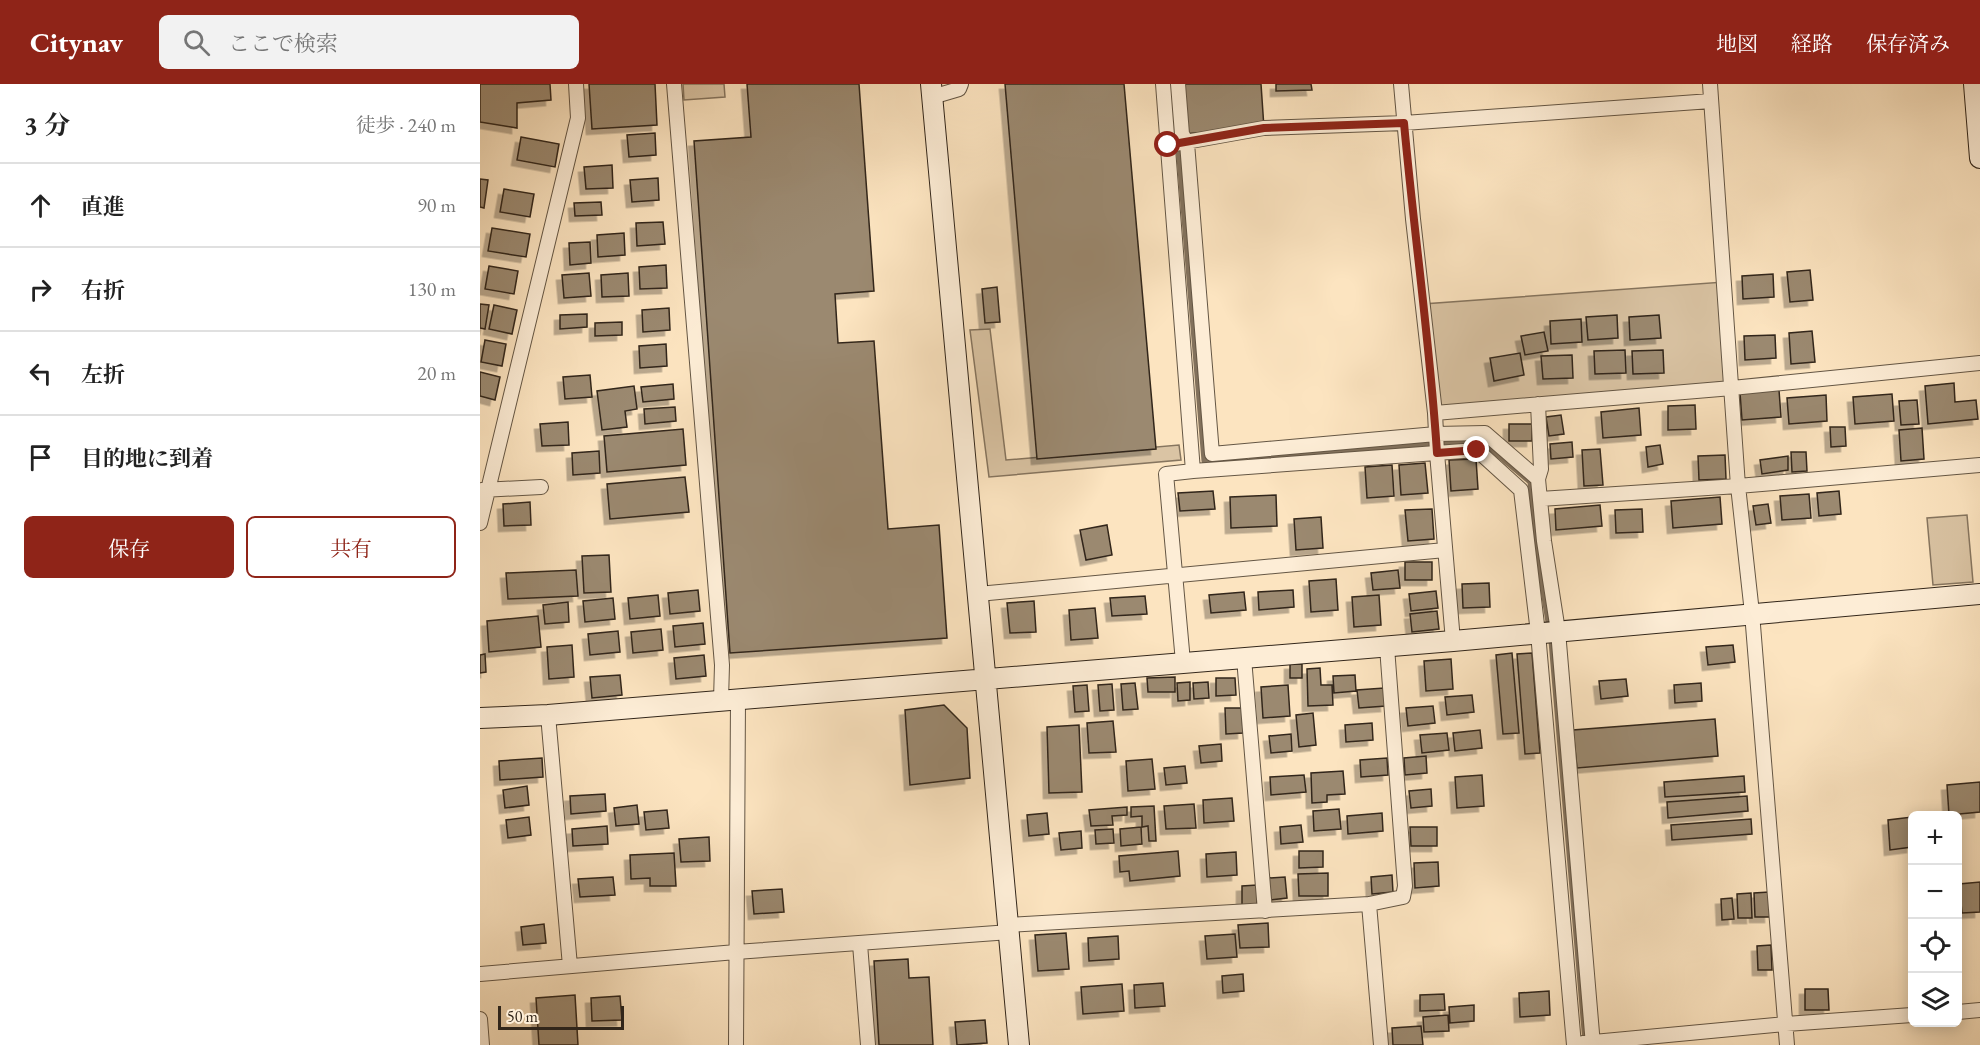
<!DOCTYPE html>
<html lang="ja">
<head>
<meta charset="utf-8">
<style>
  body { margin:0; font-family:"EB Garamond","Noto Serif JP",serif; background:#f2f2f2; color:#222 }
  .controls { position:absolute; right:18px; bottom:18px; display:grid; overflow:hidden; border-radius:9px; box-shadow:0 3px 15px #0003 }
  .controls button { width:54px; height:54px; display:grid; place-items:center; padding:0; border:0; border-bottom:2px solid #e0e0e0; background:#fff; color:#222; font:30px sans-serif }
  .scale { position:absolute; left:18px; bottom:15px; width:126px; box-sizing:border-box; padding-left:6px; border:3px solid #32261a; border-top:0; font-size:16px; line-height:21px; white-space:nowrap; color:#32261a; -webkit-text-stroke:4px #fdedd6; paint-order:stroke }
  .stop { position:absolute; width:18px; height:18px; margin:-14px; border:4px solid #8f2418; border-radius:50%; background:#fff }
  .stop.end { background:#8f2418; border-color:#fff; box-shadow:0 2px 6px #0008 }
  .list { margin:0; padding:0; list-style:none }
  h2 { display:flex; justify-content:space-between; align-items:center; height:78px; margin:0; padding:0 24px; font-size:26px }
  h2 small { font-size:20px; font-weight:400; color:#767676 }
  .list li { display:grid; grid-template-columns:39px 1fr auto; gap:18px; align-items:center; box-sizing:border-box; height:84px; padding:0 24px; border-top:2px solid #e0e0e0 }
  .list b { display:block; font-size:22px; white-space:nowrap }
  .list em { font-size:20px; font-style:normal; color:#767676 }
  .actions { display:flex; gap:12px; padding:18px 24px }
  .actions a { flex:1; padding:14px 0; border:2px solid #8f2418; border-radius:9px; text-align:center; font-size:21px; color:#8f2418 }
  .actions .main { background:#8f2418; color:#fff }
  .icon { flex:none; width:33px; height:33px; fill:none; stroke:currentColor; stroke-width:2; stroke-linecap:round; stroke-linejoin:round }
  .map { position:relative; flex:none; width:1500px; height:961px; overflow:hidden }
  header { display:flex; align-items:center; gap:36px; box-sizing:border-box; height:84px; padding:0 30px; background:#8f2418; color:#fff }
  header strong { font-size:28px }
  nav { display:flex; gap:33px; margin-inline-start:auto; font-size:21px }
  .search { width:420px; height:54px; background:#f2f2f2; display:flex; align-items:center; gap:15px; box-sizing:border-box; padding:0 21px; border-radius:9px; color:#767676; font-size:22px }
  main { display:flex }
  aside { flex:1; background:#fff }
  .map>svg:first-child { display:block }
</style>
</head>
<body>
<header>
<strong>Citynav</strong>
<div class="search"><svg class="icon" aria-label="search" viewBox="0 0 24 24"><circle cx="10" cy="10" r="6"/><path d="M15 15l6 6"/></svg>ここで検索</div>
<nav><a>地図</a><a>経路</a><a>保存済み</a></nav>
</header>
<main>
<aside>
<h2>3 分<small>徒歩 · 240 m</small></h2>
<ul class="list">
<li><svg class="icon" aria-label="ahead" viewBox="0 0 24 24"><path d="M12 20V5M6 11l6-6 6 6"/></svg><div><b>直進</b></div><em>90 m</em></li>
<li><svg class="icon" aria-label="right" viewBox="0 0 24 24"><path d="M7 20v-9h11M14 6l5 5-5 5"/></svg><div><b>右折</b></div><em>130 m</em></li>
<li><svg class="icon" aria-label="left" viewBox="0 0 24 24"><path d="M17 20v-9H6M10 6l-5 5 5 5"/></svg><div><b>左折</b></div><em>20 m</em></li>
<li><svg class="icon" aria-label="arrive" viewBox="0 0 24 24"><path d="M6 21V4h12l-3 4 3 4H6"/></svg><div><b>目的地に到着</b></div></li>
</ul>
<div class="actions"><a class="main">保存</a><a>共有</a></div>
</aside>
<div class="map">
<svg width="1500" height="961" viewBox="0 0 1500 961">
  <defs>
    <filter id="shadow"><feDropShadow dx="-5.5" dy="5.5" stdDeviation="0" flood-color="#0004"/></filter>
  </defs>
  <rect width="100%" height="100%" fill="#fce4c0"/>
  <filter id="stains"><feTurbulence type="fractalNoise" baseFrequency=".00333" numOctaves="4"/><feColorMatrix values="0 0 0 0 .2 0 0 0 0 .09 0 0 0 0 .02 0 0 0 .5 -.17"/></filter>
  <radialGradient id="worn" r=".72"><stop offset=".6" stop-color="#630" stop-opacity="0"/><stop offset="1" stop-color="#630" stop-opacity=".3"/></radialGradient>
  <path fill="#dac4a4" stroke="#86755f" stroke-width="1.5" d="M203,0H244L245,13L204,16Z
    M1244,198L1251,297L955,329L943,220Z
    M510,245L526,376L699,361L701,376L509,393L490,246Z
    M1487,431L1493,498L1453,501L1447,434Z"/>
  <g fill="none" stroke-linecap="round" stroke-linejoin="round">
    <path stroke="#82715c" stroke-width="5" d="M698,61L724,377L735,376
      M771,373L1000,356L1050,398L1055,456L1071,557L1105,958"/>
  </g>
  <path fill="#9b8970" stroke="#32261a" stroke-width="1.5" filter="url(#shadow)" d="M0,0H70L71,16L37,19V44L0,38Z
    M109,0H175L177,41L112,45Z
    M267,0H379L394,207L355,210L358,259L394,257L408,445L459,441L467,554L250,569L214,57L271,53Z
    M525,0H644L676,365L557,375Z
    M698,0H781L784,44L702,50Z
    M796,0H831L832,6L796,7Z
    M175,49L176,71L149,73L147,51Z
    M41,53L79,60L75,83L37,76Z
    M132,81L133,104L106,105L104,83Z
    M178,94L179,116L152,118L150,96Z
    M0,95L8,96L4,124L0,123Z
    M24,105L54,110L50,133L20,128Z
    M121,118L122,131L95,132L94,119Z
    M183,138L185,160L157,162L156,139Z
    M12,144L50,150L46,173L8,167Z
    M144,149L145,171L118,173L117,151Z
    M110,158L111,179L90,181L89,159Z
    M186,181L187,204L160,205L159,183Z
    M9,182L38,187L34,210L5,205Z
    M1330,186L1333,216L1310,218L1307,188Z
    M109,189L111,212L84,214L82,191Z
    M148,189L149,212L122,213L121,191Z
    M1293,190L1294,213L1263,215L1262,192Z
    M517,203L520,238L505,239L502,205Z
    M0,220L9,221L5,245L0,244Z
    M14,221L37,226L32,250L9,245Z
    M189,224L190,246L163,248L162,226Z
    M107,230V243L80,245V231Z
    M1137,231L1138,254L1108,256L1106,233Z
    M1179,231L1181,254L1150,256L1149,233Z
    M1101,235L1102,258L1071,260L1070,237Z
    M142,238V251L115,252V239Z
    M1332,247L1335,278L1311,280L1309,249Z
    M1064,248L1068,267L1045,271L1041,252Z
    M1295,251L1296,274L1265,276L1264,252Z
    M5,256L26,260L22,282L1,278Z
    M186,260L187,282L160,284L159,262Z
    M1145,266L1146,289L1115,290L1114,267Z
    M1183,266L1184,289L1153,290L1152,267Z
    M1040,269L1044,291L1014,297L1010,274Z
    M1092,271L1093,294L1063,295L1061,272Z
    M0,288L20,293L15,316L0,312Z
    M110,291L112,313L85,315L83,293Z
    M1474,299L1475,318L1496,316L1498,335L1448,340L1445,302Z
    M193,300L194,315L163,318L161,303Z
    M154,302L157,325L145,327L147,343L122,346L117,307Z
    M1299,306L1301,333L1262,336L1260,309Z
    M1412,310L1414,337L1375,340L1373,313Z
    M1346,311L1347,337L1309,340L1307,314Z
    M1437,316L1439,340L1421,341L1419,317Z
    M1215,321L1216,345L1188,346V322Z
    M195,323L196,337L165,340L164,325Z
    M1159,324L1161,351L1123,354L1121,328Z
    M1081,331L1084,350L1069,352L1066,333Z
    M88,338L89,361L62,362L60,340Z
    M1029,340H1052V357H1029Z
    M1350,343H1365L1366,362L1351,363Z
    M1442,344L1444,375L1421,377L1419,346Z
    M203,345L206,381L127,388L124,352Z
    M1092,358L1093,373L1071,375L1070,360Z
    M1180,361L1183,380L1168,383L1166,363Z
    M1120,365L1123,401L1104,402L1102,366Z
    M119,367L120,389L93,391L92,369Z
    M1311,368H1326L1327,387L1312,388Z
    M1245,371L1246,395L1219,396L1218,372Z
    M1308,372V386L1282,390L1280,376Z
    M996,375L998,405L971,407L969,376Z
    M945,379L948,409L921,411L919,381Z
    M912,381L914,412L887,414L885,383Z
    M205,393L209,428L130,435L127,400Z
    M733,407L735,425L700,427L698,409Z
    M1359,407L1361,430L1339,432L1337,409Z
    M1329,410L1331,434L1302,436L1300,412Z
    M796,411L797,442L751,444L750,413Z
    M1240,413L1242,440L1193,444L1191,417Z
    M50,418L51,441L24,442L23,420Z
    M1288,420L1291,439L1276,441L1273,422Z
    M1120,421L1122,442L1076,446L1075,425Z
    M952,425L954,455L928,457L925,426Z
    M1162,425L1163,448L1136,449L1135,426Z
    M841,433L843,464L816,466L814,435Z
    M627,441L632,471L606,476L600,446Z
    M129,471L131,508L104,509L102,472Z
    M925,478H952V496H925Z
    M96,486L98,512L28,515L26,489Z
    M918,486L920,504L893,506L891,489Z
    M856,495L858,526L831,528L829,497Z
    M1009,499L1010,523L983,524L982,500Z
    M218,506L220,527L190,530L188,509Z
    M813,506L814,523L779,526L778,508Z
    M956,507L958,524L931,527L929,510Z
    M764,508L766,526L731,529L729,511Z
    M178,511L180,532L150,535L148,514Z
    M899,511L901,541L874,543L872,513Z
    M665,512L667,530L632,532L630,514Z
    M133,514L135,535L105,538L103,517Z
    M554,517L556,548L530,549L527,519Z
    M88,518L89,538L65,540L63,521Z
    M615,524L618,554L591,556L589,526Z
    M957,527L959,545L932,548L930,530Z
    M58,532L61,563L9,568L7,537Z
    M223,539L225,560L195,563L193,542Z
    M181,545L183,566L153,569L151,548Z
    M138,547L140,568L110,571L108,550Z
    M92,561L94,593L69,595L67,563Z
    M1253,561L1255,578L1228,581L1226,563Z
    M1032,569L1039,649L1023,650L1016,571Z
    M1052,569L1060,669L1045,670L1037,570Z
    M5,570L6,588L0,589V571Z
    M224,571L226,592L196,595L194,574Z
    M971,575L973,605L946,607L944,577Z
    M810,580H822V594H810Z
    M840,584L841,601H852L853,621L828,622L827,585Z
    M140,591L142,611L112,614L110,593Z
    M875,591L876,607L854,609L853,592Z
    M695,593V608H668L667,594Z
    M736,594H755L756,611L736,612Z
    M1146,595L1148,612L1121,615L1119,597Z
    M710,598V616L698,617L697,599Z
    M728,598L729,614L714,615L713,599Z
    M655,599L658,625L643,626L641,600Z
    M1221,599L1222,617L1195,619L1194,601Z
    M632,600L634,626L620,627L618,601Z
    M607,601L609,627L595,628L593,602Z
    M808,601L810,632L783,634L781,603Z
    M904,604L906,622L879,624L877,606Z
    M992,611L994,628L967,631L965,613Z
    M464,621L487,644L490,694L430,701L425,626Z
    M953,622L955,639L928,642L926,624Z
    M745,624H762L763,649L746,650Z
    M833,629L836,661L819,663L816,631Z
    M1235,635L1238,672L1097,684L1093,646Z
    M633,637L636,668L609,669L607,639Z
    M892,639L893,656L866,658L865,641Z
    M599,641L602,708L569,709L567,643Z
    M1000,646L1002,664L975,667L973,649Z
    M967,649L969,666L942,669L940,651Z
    M811,650L812,667L791,669L789,652Z
    M741,660L742,677L721,679L719,662Z
    M946,672L947,689L925,691L924,674Z
    M62,674L63,693L20,696L19,677Z
    M907,674L908,691L881,693L880,676Z
    M672,675L675,705L648,707L646,677Z
    M705,682L707,699L686,701L684,684Z
    M863,687L865,710L847,711V718L832,719L831,689Z
    M824,691L826,708L791,711L790,693Z
    M1002,691L1004,722L977,724L975,693Z
    M1264,692L1265,708L1185,713L1184,698Z
    M1500,698V728L1469,731L1467,701Z
    M47,702L49,721L25,724L23,706Z
    M951,705L952,722L931,724L929,707Z
    M125,710L126,727L91,730L90,712Z
    M1267,712L1268,727L1188,734L1187,718Z
    M752,714L754,737L724,739L723,716Z
    M714,720L716,744L686,745L684,722Z
    M157,721L159,740L136,742L134,724Z
    M674,722L676,757H669L668,742L662,743V732L651,733V723Z
    M647,723V731L632,732L633,741L611,742L609,726Z
    M859,725L861,745L834,747L833,727Z
    M187,726L189,744L166,746L164,728Z
    M567,729L569,750L549,752L547,731Z
    M902,729L903,747L868,750L867,732Z
    M49,733L51,751L28,754L26,736Z
    M1432,733V763L1410,766L1408,736Z
    M1271,735L1272,750L1192,756L1191,741Z
    M821,741L823,758L801,760L800,743Z
    M127,742L128,760L93,762L92,745Z
    M661,743L662,760L641,762L640,745Z
    M930,743H957V762H931Z
    M633,745L634,759L616,760L615,746Z
    M601,747L602,764L581,766L579,749Z
    M229,753L230,777L201,778L199,755Z
    M698,767L700,792L650,797L649,787L640,788L639,772Z
    M819,767H843V783L819,784Z
    M756,768L757,791L727,793L726,770Z
    M194,769L196,802H170V794L151,795L150,771Z
    M958,778L959,802L935,804L934,779Z
    M848,789V812H819L818,790Z
    M912,791L913,808L892,810L891,793Z
    M133,793L135,811L100,813L98,795Z
    M805,793L807,814L790,816L788,794Z
    M1500,798V828L1482,829L1479,800Z
    M777,801V821H762V802Z
    M302,805L304,828L274,830L272,807Z
    M1289,808L1290,833H1275L1274,809Z
    M1271,809L1272,834H1258L1257,810Z
    M1252,814L1254,835L1242,836L1241,815Z
    M788,839L789,863L760,864L758,841Z
    M64,840L66,859L43,861L41,843Z
    M586,849L589,885L558,887L555,851Z
    M755,850L757,873L727,875L725,852Z
    M638,852L639,875L609,877L608,854Z
    M1291,861L1292,886H1278L1277,862Z
    M428,875L429,894L449,893L453,961H399L394,877Z
    M763,890L764,907L743,909L742,892Z
    M683,899L685,922L655,924L654,901Z
    M642,900L644,927L603,930L601,903Z
    M1325,905H1348L1349,926H1325Z
    M1069,907L1070,931L1040,933L1039,909Z
    M964,910L965,926L940,927V911Z
    M95,911L98,961H59L56,914Z
    M140,912L142,936L112,937L111,914Z
    M994,921V937L970,939L969,923Z
    M968,931L969,947L944,948L943,933Z
    M505,936L507,959L477,961L475,938Z
    M941,942L943,961H913L912,944Z"/>
  <g fill="none" stroke-linecap="round" stroke-linejoin="round">
    <g stroke="#645644" stroke-width="16">
      <path id="street" d="M194,0L242,581L241,616
        M683,0L713,387
        M698,0L702,50L707,59L732,370L956,350L1005,349L1058,395L1064,457L1078,547L1113,961
        M921,0L933,135L955,329L957,369L973,557
        M1230,0L1258,402L1272,529L1307,961
        M452,13L479,5L481,0
        M689,61L784,44L924,39L1231,17
        M1058,320L1061,385L1058,395
        M955,329L1252,304L1500,279
        M2,406L61,403
        M1060,415L1258,402L1500,381
        M0,439L98,34L96,0
        M498,510L965,466
        M764,574L785,827
        M703,578L686,390L713,387L997,366L1041,406L1058,549L1094,961
        M68,631L90,882
        M889,820L901,961
        M529,841L889,820L923,813L925,802L907,563
        M380,860L388,961
        M0,890L256,868L530,848
        M1478,928L1500,926
        M0,935L2,961
        M1103,959L1306,940L1432,931
        M256,961L258,615"/>
    </g>
    <g stroke="#32261a" stroke-width="22">
      <path id="secondary" d="M451,0L539,961
        M1494,0L1500,74
        M0,634L68,631L973,557L1500,510"/>
    </g>
    <use href="#street" stroke="#fdedd6" stroke-width="14"/>
    <use href="#secondary" stroke="#fdedd6" stroke-width="20"/>
  </g>
  <g fill="none" stroke-linecap="round" stroke-linejoin="round">
    <path stroke="#8f2418" stroke-width="8" d="M688,61L784,44L924,39C934,149 950,259 957,369L997,366"/>
  </g>
  <rect width="100%" height="100%" filter="url(#stains)"/>
  <rect width="100%" height="100%" fill="url(#worn)"/>
</svg>
<div class="controls">
<button>+</button>
<button>−</button>
<button><svg class="icon" aria-label="locate" viewBox="0 0 24 24"><circle cx="12" cy="12" r="6"/><path d="M12 2v4M12 18v4M2 12h4M18 12h4"/></svg></button>
<button><svg class="icon" aria-label="layers" viewBox="0 0 24 24"><path d="M12 4l9 5-9 5-9-5zM3 14l9 5 9-5"/></svg></button>
</div>
<div class="scale">50 m</div>
<div class="stop" style="left:688px;top:61px"></div>
<div class="stop end" style="left:997px;top:366px"></div>
</div>
</main>
</body>
</html>
